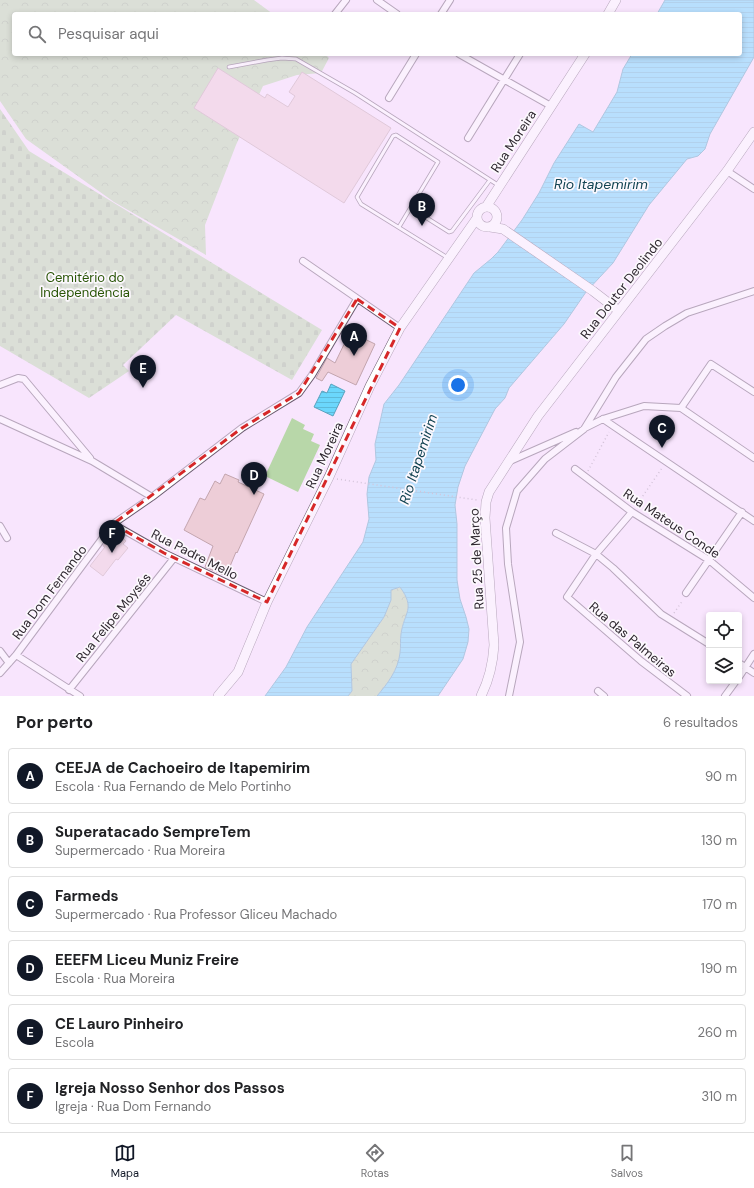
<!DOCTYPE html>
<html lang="pt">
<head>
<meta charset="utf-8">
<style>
  body { margin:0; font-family:"DM Sans",sans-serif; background:#f6f6f6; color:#202124 }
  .controls { position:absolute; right:12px; bottom:12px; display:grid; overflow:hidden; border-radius:4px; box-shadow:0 2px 6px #0003 }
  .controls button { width:36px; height:36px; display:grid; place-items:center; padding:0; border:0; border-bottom:1px solid #e0e0e0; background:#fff; color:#202124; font:20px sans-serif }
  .you { position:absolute; left:458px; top:385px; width:14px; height:14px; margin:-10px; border:3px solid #fff; border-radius:50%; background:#1a73e8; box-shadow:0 0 0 6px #1a73e833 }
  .badge { display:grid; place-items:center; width:26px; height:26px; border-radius:50%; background:#111827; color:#fff; font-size:13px; font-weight:700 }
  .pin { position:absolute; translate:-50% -33px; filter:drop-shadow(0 1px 2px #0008) }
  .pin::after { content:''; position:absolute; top:21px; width:14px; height:12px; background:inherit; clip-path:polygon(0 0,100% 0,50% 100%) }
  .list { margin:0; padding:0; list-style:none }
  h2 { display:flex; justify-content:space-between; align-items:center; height:52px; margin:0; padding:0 16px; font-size:17px }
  h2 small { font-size:13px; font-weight:400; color:#757577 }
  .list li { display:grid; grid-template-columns:26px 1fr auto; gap:12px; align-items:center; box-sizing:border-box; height:56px; margin:0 8px 8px; padding:0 8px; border:1px solid #e0e0e0; border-radius:4px }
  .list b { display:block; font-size:15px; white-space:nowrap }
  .list p { margin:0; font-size:13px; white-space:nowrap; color:#757577 }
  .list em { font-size:13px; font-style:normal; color:#757577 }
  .icon { flex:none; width:22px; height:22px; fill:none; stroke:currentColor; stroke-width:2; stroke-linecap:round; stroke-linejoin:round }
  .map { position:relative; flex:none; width:754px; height:696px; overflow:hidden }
  .search { position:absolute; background:#fff; box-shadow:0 2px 6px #0003; left:12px; right:12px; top:12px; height:44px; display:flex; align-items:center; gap:10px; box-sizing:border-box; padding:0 14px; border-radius:4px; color:#757577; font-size:15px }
  .sheet { height:436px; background:#fff }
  nav { display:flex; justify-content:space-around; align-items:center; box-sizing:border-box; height:56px; border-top:1px solid #e0e0e0; background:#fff; font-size:11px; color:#757577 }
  nav a { display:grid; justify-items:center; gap:2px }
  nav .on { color:#111827 }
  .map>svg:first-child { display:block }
</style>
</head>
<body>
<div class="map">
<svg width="754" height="696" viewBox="0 0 754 696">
  <defs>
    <pattern id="forest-crowns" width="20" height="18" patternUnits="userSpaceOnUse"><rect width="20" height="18" fill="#b8d7a9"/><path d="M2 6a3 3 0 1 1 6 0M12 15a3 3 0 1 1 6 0" fill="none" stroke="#9eb992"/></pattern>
    <pattern id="cemetery-stones" width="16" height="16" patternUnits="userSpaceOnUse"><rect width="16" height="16" fill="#b8d7a9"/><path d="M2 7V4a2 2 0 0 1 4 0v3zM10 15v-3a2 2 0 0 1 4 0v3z" fill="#9eb992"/></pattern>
    <pattern id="water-rules" width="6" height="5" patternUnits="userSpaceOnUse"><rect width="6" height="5" fill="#6bd7fc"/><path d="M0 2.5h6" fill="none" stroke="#5db9d8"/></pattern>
  </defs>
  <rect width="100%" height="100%" fill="#f8e5fd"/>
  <path fill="url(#forest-crowns)" d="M0,0H254L273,14H14V54H325L329,58L321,73L297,75L263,86L236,145L205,225L206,255L114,202L26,139L0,101Z
    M400,587C416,609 404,612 401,634C400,640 401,647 400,653C398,670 388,683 377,696H348L352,691L351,664L384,617L391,600V590Z"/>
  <path fill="url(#cemetery-stones)" d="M0,109L29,151L322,330L292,380L176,315L123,365L129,371L89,398L0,346Z"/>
  <path fill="#b8d7a9" d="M292,418L305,425L303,429L314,434L311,441L320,445L298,492L265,476Z"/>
  <path fill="url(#water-rules)" stroke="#59a2be" d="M665,0H754V57L710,134L705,149L698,156L687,159L649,205L613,263L586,292L564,324L509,388L505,398L495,409L465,466L458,487L455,505L457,524V580L460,599L466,617L469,629L468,642L463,659L438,696H377C388,683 398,670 400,653C401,647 400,640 401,634C404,612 416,609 400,587L391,590V600L384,617L351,664L352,691L348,696H265L286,667L307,627L363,542L369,519L367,494L369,477L376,460L375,444L384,404L399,385L474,273L491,259L498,252L522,220L539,193L554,163L579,124L593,132L617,92L623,69L632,54H740V14H657Z
    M331,384L345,391L333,416L314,407L322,391L327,393Z"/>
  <path fill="#edcdd7" stroke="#c3a5ae" d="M218,68L265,98L267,94L288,107L295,96L289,92L302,72L391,128L344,203L194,108Z
    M350,332L375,344L356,385L328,372L322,381L316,378L327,358L335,363Z
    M225,474L239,480L238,482L264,494L237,553L236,552L226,576L205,567L213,546L184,530L200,498L205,500L215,481L220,484Z
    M118,534L126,541L123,544L128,548L118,560L116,559L103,576L90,566L105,547L103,546L111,535L115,539Z"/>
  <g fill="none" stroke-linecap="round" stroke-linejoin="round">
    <g stroke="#6b5b6f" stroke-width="4.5">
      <path id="lane" d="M229,67L267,60L282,58L296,59L355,93L498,185
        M411,208L449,232L452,231L490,180
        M399,227L438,162L396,135L393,136L357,197L361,204L448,258"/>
    </g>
    <g stroke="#6b5b6f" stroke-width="8">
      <path id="street" d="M377,0L397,14
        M335,14L346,0
        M441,14L450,0
        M459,54L551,106
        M389,98L416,54
        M468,138L520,54
        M727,171L754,189
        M303,261L400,328
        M0,385L18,378L24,379L90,458
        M681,408L711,364L754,392
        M681,408L754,458
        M0,419L92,461L152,497
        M603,419L754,521
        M585,428L603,419L644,406L681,408
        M510,461L576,432
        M575,469L632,512L709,560L754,598
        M632,512L596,554L567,597L641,661L687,696
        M113,524L164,553L267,602
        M0,526L7,538
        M556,533L596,554L613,568L661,614L709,644
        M686,593L742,512
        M0,651L9,663
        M16,655L80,696
        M739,663L754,673
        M0,673L16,655L113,524L152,497L242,428L299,393L312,375L357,299
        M739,677L754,654
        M69,690L174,558
        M598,691L604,696
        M509,696L520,642L508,564L506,528L517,491L545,459L584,429L616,377L646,339L665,326L687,313L754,291
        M725,696L736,681"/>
    </g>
    <g stroke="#6b5b6f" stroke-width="10">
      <path id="secondary" d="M608,14L616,0
        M477 217a10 10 0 1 1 20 0a10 10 0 1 1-20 0Z
        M486,207L585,54
        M490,227L503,229L593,291L619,311
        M218,696L238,672L267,602L329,477L370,386L400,328L477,218
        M481,696C489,680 493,663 494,645L485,518L486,502L489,492L538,416L727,171L754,132"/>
    </g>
    <path stroke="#a89aac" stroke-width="1.5" stroke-dasharray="1 3" stroke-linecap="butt" d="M588,471L609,432
      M337,479L477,500
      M636,506L662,468
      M674,613L683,600"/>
    <use href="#lane" stroke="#fff" stroke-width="3"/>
    <use href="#street" stroke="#fff" stroke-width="6"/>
    <use href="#secondary" stroke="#fff" stroke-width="9"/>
  </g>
  <path d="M0 0H754V696H0ZM357,299L400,328L267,602L164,553L113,524L242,428L299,393Z" fill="#f8e5fd" fill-opacity=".55" fill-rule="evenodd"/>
  <path fill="none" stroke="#d62828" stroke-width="3" stroke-dasharray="8 5" stroke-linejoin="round" d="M357,299L400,328L267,602L164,553L113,524L242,428L299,393Z"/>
  <g text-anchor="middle" stroke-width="3.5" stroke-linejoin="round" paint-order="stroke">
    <g font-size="13" fill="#2e272f" stroke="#fcf8fd">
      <text transform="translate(513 141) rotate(-57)" y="5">Rua Moreira</text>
      <text transform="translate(621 288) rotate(-52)" y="5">Rua Doutor Deolindo</text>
      <text transform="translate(324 455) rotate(-65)" y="5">Rua Moreira</text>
      <text transform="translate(672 523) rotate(34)" y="5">Rua Mateus Conde</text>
      <text transform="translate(195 554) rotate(27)" y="5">Rua Padre Mello</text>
      <text transform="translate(476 559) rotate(-93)" y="5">Rua 25 de Março</text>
      <text transform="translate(49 592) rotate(-53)" y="5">Rua Dom Fernando</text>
      <text transform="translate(113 617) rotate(-51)" y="5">Rua Felipe Moysés</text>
      <text transform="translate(633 639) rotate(40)" y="5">Rua das Palmeiras</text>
    </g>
    <g font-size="13" fill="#295506" stroke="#fcf8fd">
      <text x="85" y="282">Cemitério do<tspan x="85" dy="15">Independência</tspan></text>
    </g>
    <g font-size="14" font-style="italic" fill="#134453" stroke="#fcf8fd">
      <text x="601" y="189">Rio Itapemirim</text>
      <text transform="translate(418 459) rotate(-72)" y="5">Rio Itapemirim</text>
    </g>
  </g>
</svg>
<div class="controls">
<button><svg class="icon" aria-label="locate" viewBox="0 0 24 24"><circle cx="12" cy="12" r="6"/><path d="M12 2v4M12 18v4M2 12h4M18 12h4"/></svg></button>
<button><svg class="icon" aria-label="layers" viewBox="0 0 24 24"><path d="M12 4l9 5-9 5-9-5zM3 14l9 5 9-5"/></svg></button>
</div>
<div class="you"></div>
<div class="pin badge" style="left:354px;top:356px">A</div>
<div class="pin badge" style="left:422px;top:226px">B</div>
<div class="pin badge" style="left:662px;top:448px">C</div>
<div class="pin badge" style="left:254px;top:495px">D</div>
<div class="pin badge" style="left:143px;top:388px">E</div>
<div class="pin badge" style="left:112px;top:553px">F</div>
<div class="search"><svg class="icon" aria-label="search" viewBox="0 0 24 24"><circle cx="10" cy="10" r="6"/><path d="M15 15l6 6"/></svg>Pesquisar aqui</div>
</div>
<section class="sheet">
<h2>Por perto<small>6 resultados</small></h2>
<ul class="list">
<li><span class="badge">A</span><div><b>CEEJA de Cachoeiro de Itapemirim</b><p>Escola · Rua Fernando de Melo Portinho</p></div><em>90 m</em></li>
<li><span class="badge">B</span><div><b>Superatacado SempreTem</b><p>Supermercado · Rua Moreira</p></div><em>130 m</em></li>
<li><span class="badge">C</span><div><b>Farmeds</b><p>Supermercado · Rua Professor Gliceu Machado</p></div><em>170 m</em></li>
<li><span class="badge">D</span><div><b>EEEFM Liceu Muniz Freire</b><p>Escola · Rua Moreira</p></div><em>190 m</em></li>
<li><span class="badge">E</span><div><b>CE Lauro Pinheiro</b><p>Escola</p></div><em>260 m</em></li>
<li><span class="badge">F</span><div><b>Igreja Nosso Senhor dos Passos</b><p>Igreja · Rua Dom Fernando</p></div><em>310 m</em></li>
</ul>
</section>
<nav>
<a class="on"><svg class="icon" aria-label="map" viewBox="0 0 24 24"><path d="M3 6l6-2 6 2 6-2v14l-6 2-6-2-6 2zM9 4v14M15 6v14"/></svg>Mapa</a>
<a><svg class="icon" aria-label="directions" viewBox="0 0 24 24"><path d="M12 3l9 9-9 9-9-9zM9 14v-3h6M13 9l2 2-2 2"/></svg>Rotas</a>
<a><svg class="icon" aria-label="saved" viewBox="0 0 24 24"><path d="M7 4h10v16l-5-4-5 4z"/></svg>Salvos</a>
</nav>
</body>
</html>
